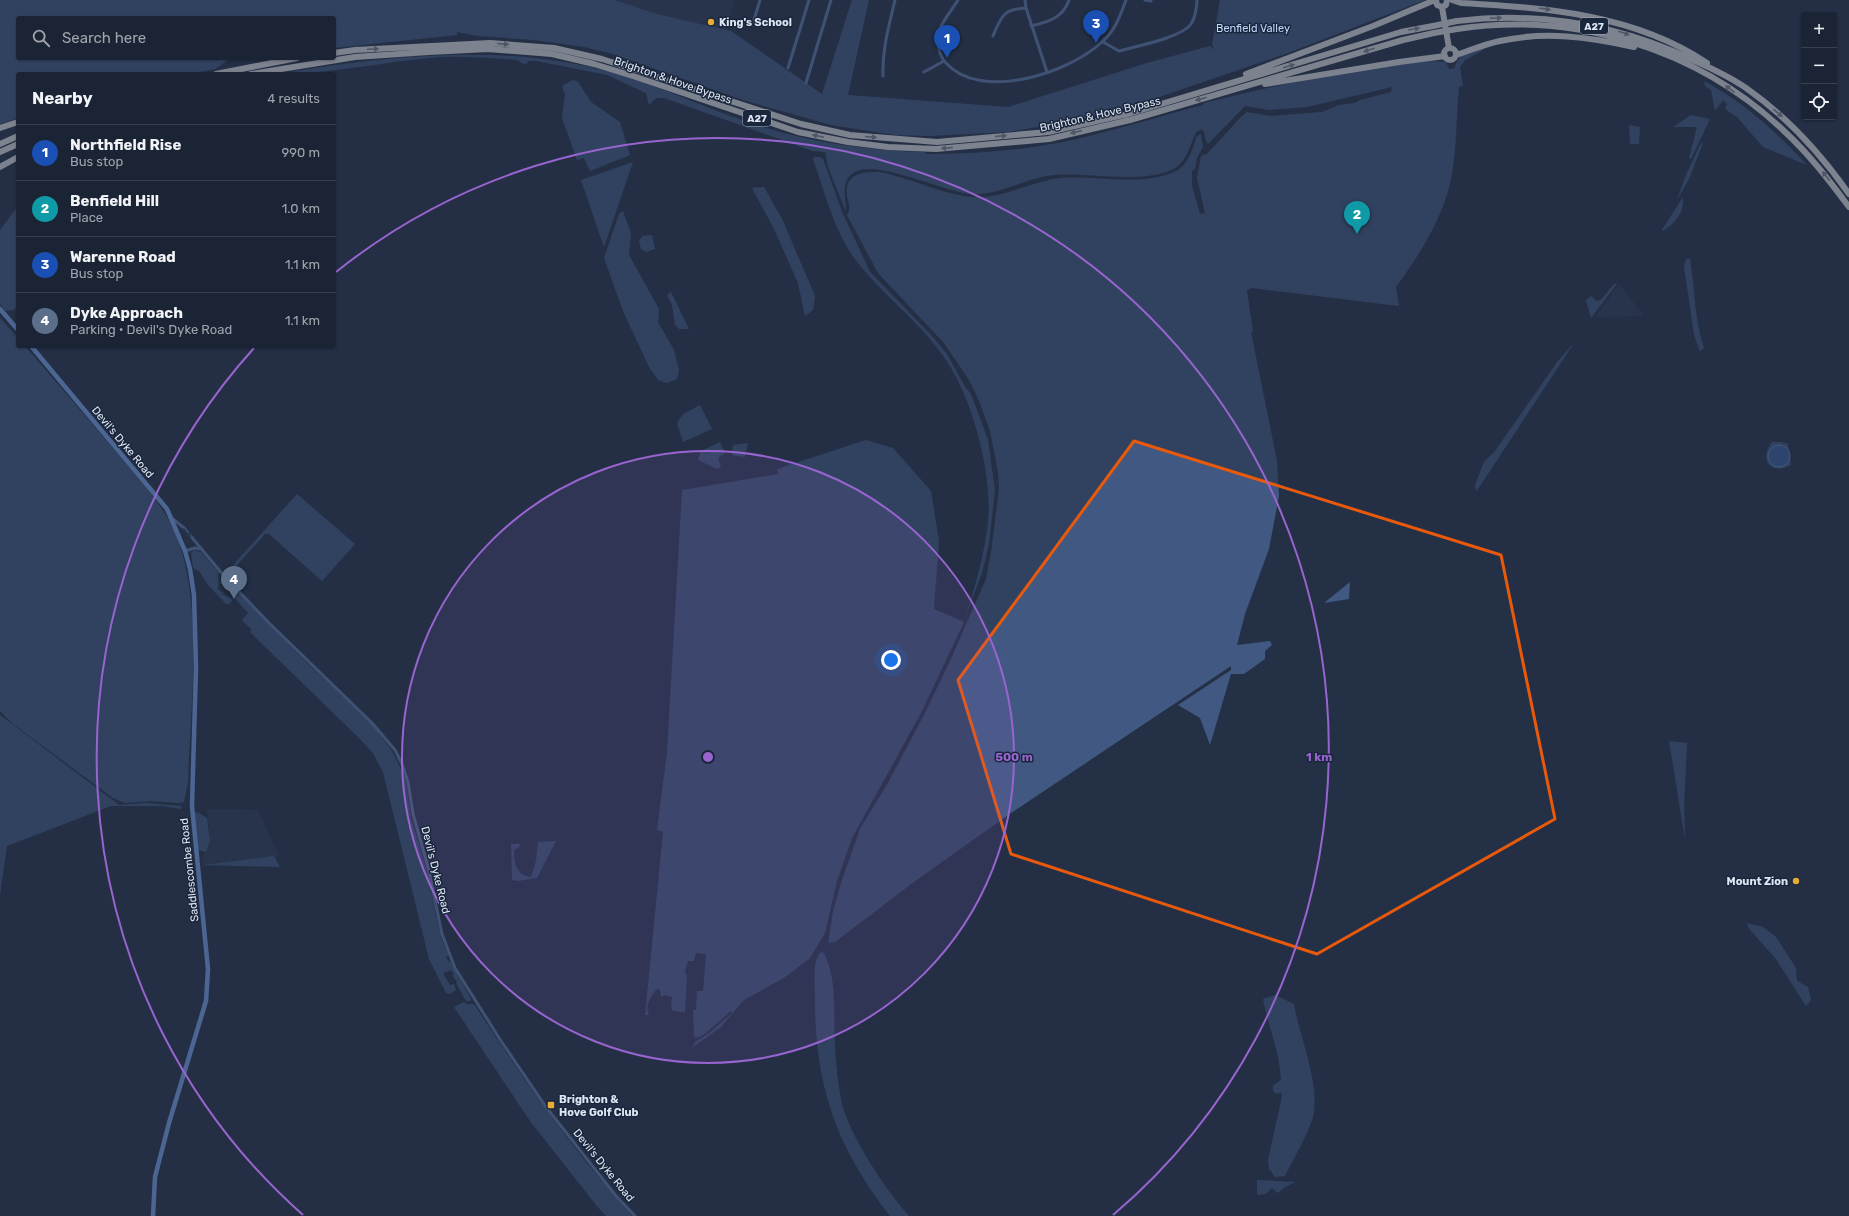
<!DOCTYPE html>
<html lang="en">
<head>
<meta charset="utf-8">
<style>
  body { margin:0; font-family:Rubik,sans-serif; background:#242c3c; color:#f1f3f6 }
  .controls { position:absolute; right:12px; top:12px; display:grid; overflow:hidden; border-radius:4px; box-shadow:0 1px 3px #0004 }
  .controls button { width:36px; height:36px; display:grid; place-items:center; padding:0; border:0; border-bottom:1px solid #39414f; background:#1b2434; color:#f1f3f6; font:20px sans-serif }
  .you { position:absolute; left:891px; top:660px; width:14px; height:14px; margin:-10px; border:3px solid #fff; border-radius:50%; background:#1a73e8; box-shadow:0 0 0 6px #1a73e833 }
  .badge { display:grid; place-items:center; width:26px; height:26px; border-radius:50%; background:#e6ac36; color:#fff; font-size:13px; font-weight:700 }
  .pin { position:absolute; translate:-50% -33px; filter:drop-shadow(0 1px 2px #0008) }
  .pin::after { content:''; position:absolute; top:21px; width:14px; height:12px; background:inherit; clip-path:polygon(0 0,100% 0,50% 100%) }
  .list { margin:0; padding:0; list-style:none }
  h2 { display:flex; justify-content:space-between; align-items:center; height:52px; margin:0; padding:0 16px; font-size:17px }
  h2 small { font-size:13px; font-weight:400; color:#a0a4ac }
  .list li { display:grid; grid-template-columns:26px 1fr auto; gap:12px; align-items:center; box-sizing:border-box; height:56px; padding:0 16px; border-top:1px solid #39414f }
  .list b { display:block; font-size:15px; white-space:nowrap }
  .list p { margin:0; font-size:13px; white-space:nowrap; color:#a0a4ac }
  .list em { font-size:13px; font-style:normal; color:#a0a4ac }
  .icon { flex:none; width:22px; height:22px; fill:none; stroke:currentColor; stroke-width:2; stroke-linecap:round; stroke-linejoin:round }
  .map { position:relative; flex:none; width:1849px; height:1216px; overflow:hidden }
  .search { position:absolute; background:#1b2434; box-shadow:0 1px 3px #0004; left:16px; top:16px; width:320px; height:44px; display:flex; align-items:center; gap:10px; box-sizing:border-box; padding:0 14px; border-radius:4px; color:#a0a4ac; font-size:15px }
  .panel { position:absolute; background:#1b2434; box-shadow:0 1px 3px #0004; left:16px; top:72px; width:320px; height:276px; border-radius:4px }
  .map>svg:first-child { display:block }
</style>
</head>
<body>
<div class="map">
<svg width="1849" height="1216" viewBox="0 0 1849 1216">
  <rect width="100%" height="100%" fill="#243046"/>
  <path fill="#2b3a55" d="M615,0H734L728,30L657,14Z
    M1619,284L1622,287L1644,316L1596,317Z
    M207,809L258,810L279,856L203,865L201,857L205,853L210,841Z"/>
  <path fill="#415982" d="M0,0H615L657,14L731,31L822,94L852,0H869L848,95L1008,107L1147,63L1210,46L1215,50L1212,45L1220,0H1425L1288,53L1127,108L1093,117L1009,132L929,136L895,135L831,125L743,100L613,54L584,47L534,40L478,36L457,32V35L334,48V18H18V58H241L228,60L215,69L189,74H18V118L0,124Z
    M1482,47L1483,50L1465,60L1460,67L1463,86L1459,87C1456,118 1457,162 1448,191C1438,226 1417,258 1396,287L1399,306L1251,288L1247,291L1253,331L1251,332L1277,461L1279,496L1269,549L1245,614L1237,645L1270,641L1272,645L1265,651V659L1244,674H1231L1210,745L1200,718L1178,705L1231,670V666L1011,813L914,882L835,942L828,943L833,911L841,883L860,829L888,783L924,715L950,661L986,579L991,553L999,489L998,472L990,431L980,403L969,380L944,343L878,273L847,215C851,209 849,204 847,197C844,173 862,172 879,172C909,177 947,197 976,197C1005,198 1032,181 1061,178C1097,175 1144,188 1178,170C1189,163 1193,147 1197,136L1201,134L1203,147L1197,158L1195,169L1192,171V186L1200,214L1205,213L1197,178L1201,156L1207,154L1241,117L1247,112L1271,116L1322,112L1339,105L1355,103L1360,100L1391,92L1392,87L1307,107L1269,110L1245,106L1208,144C1204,140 1206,133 1202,129L1196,132C1191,143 1186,162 1175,168C1144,185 1090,172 1055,175C1026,177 1002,195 973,194C945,193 874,157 853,173C840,182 846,199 846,212L828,167L825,152L813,151L664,98H656L649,105L646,93L607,75L537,61H527L528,63L524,64L517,60C492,58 466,56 441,57C386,61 332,74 277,74C387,56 498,43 607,71C656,84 702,107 751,123C806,142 866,150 924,152L926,154C976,154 1028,150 1077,139C1119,129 1161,116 1203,105L1204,103C1257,90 1310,78 1364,69C1390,65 1420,59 1446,62L1449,69L1455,68C1457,54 1470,52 1482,47Z
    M573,80L578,82L591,102L620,122L630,155L590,171L584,158L577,160L562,118L565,94L562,86Z
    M1704,81C1745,103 1776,132 1807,165L1763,147L1737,117L1725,109L1727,104L1723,100L1715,111L1711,90L1705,86Z
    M1691,115L1710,119L1691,159L1689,158L1697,127H1673Z
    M1629,125L1640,127L1639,144H1630Z
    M1701,143H1703L1689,179L1677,200L1685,177Z
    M814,157H820L823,159L843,214L870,272L932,336L947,354L965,387L971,394L988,440L995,490L989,544L982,573L965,618C974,590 983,560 987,530C995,481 974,401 946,360C921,322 882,295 855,259C835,233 824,190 813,159Z
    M633,162L604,247L581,180Z
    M764,187L782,219L815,296L813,310L805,316L798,283L773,227L752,188Z
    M1683,197C1684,214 1676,222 1663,231L1662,230Z
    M18,206V305L14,310L5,311L0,304V230Z
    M623,211L631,233L629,255L659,309L658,322L674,350L679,370L677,379L667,383L658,380L649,367L623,311L604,258L619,214Z
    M652,235L655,249L646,252L641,249L639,241L642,236Z
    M1686,259H1690C1695,288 1694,319 1704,348L1700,351L1694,335L1684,266Z
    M1617,282L1616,285L1591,318L1586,300L1591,296L1597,301L1601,300L1612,286Z
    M671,292L689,329H679L675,325L672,305L667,295Z
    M0,318L18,338V346H25C57,383 90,421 121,458C140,481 162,503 174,531C205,600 190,707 188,782L184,802L179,803L151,801L125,803L113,798L13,724L0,711Z
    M1574,343L1480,486L1476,491L1475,485L1484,462L1495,451L1558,361Z
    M700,405L712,429L683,442L677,423L683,414Z
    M866,440L893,448L931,491L939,541L934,609L964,622L921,713L852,838L837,881L825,933L810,958L784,978L744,1000L721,1027L692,1048L695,1042L708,1034L732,1013L731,1011L705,1034L697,1038L694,1036L693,1010H696L697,991H703L706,954L696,953L694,961H688L685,971L687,977L685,1012L673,1011L671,1007L672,997L665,995L661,997L660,990L657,989C650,997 645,1005 649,1015H645L663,832L657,830L667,752L682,490L778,474L777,469Z
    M720,442L725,453L718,458L721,467L717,469L698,460L701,451Z
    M1772,442H1781L1788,444L1791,465C1771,476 1758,460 1772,442Z
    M748,443L745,457L732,455L733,445Z
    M297,494L355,544L322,581L269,534H265L228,575L226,573Z
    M194,550L201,552L218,572L219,586L217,588L221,592H224L222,594L233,600L229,604H226L208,585L199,571L193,568L191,553Z
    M225,579L304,660L372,724L392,751L405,777L411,818L427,871L438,925L443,943L449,955L446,957L449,962L450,961L471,999L470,1001H466L456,983L457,982L452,975L454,974L451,970L443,973L450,985L454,984L456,990L450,994L446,993L429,959L383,772L373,753L359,738L250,632L252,630L242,620L248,613L232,595L234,593L230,589L228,590L227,589L228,587L224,582L221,584L220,583L221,580Z
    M1350,582L1349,599L1324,603Z
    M0,715L119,805L145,803L181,806V809L162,806H111L7,846L0,895Z
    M1669,741L1687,743L1684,807L1685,839Z
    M197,812L207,818L210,841L206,852L198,850L195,813Z
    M556,841L537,878L518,881L512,880L511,844H520L519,847L514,850C514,863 516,875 531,877L536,861L538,842Z
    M274,856L280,867L203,865Z
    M1746,923L1763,927L1776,937L1796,968L1797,981L1808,987L1811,1000L1806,1006L1776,959L1751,931Z
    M821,952L824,953C838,981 833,1015 835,1046C836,1065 838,1085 842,1104C851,1138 885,1189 909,1216H890C835,1145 814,1083 815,993C815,981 812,961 821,952Z
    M1275,995L1294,1004C1300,1039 1318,1077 1314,1112C1313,1125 1292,1162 1285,1176L1275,1177L1269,1169L1268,1160L1282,1096L1281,1092L1277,1094L1273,1091V1086L1281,1080C1280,1052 1268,1026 1263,999Z
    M464,1002L467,1004H474C522,1078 573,1151 632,1216H606L596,1205L530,1121L454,1007Z
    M1257,1180L1296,1182L1285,1187L1278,1193L1272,1188L1266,1194L1257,1195Z"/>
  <path fill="#395fa1" stroke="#6a87ba" d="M1768 456a11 11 0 1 1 22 0a11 11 0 1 1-22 0Z"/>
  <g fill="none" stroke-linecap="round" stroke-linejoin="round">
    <path stroke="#627dac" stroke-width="3" d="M958,0C952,10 943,20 939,31C936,40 939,56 946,63C981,102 1069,73 1102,42C1115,31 1120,16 1126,0
      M1025,0L1026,8L1047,72
      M1145,0L1151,1
      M753,23L760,0
      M1031,26C1048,22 1063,18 1069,0
      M993,36C1001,17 1003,9 1026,8
      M1103,42L1119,51C1136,46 1181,38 1191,24C1195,18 1197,7 1197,0
      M788,68L809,0
      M924,72L944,61
      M883,76C882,49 889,26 895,0
      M806,83L831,0
      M173,519L184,528L224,576L269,623L372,723L395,750L402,764L408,782L413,814L428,867L442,934L455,968L501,1041L546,1107L616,1196L635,1216
      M185,551L195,548L201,549"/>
    <path stroke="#7da8f3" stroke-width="4.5" d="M0,309L18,330
      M31,346L167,509L185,551L190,569L194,595L196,667L192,806L208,969L206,1001L169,1123L155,1177L153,1216"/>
    <path stroke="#e7e7e7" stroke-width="6" d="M1436,0L1437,5L1442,7L1446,5L1447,0
      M1452,0L1461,3C1546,8 1634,14 1707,63
      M1442,7L1449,48
      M1457,21C1540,11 1620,25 1695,61C1713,69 1730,77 1746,88C1786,116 1821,154 1849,194
      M1457,29C1575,11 1698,49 1784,131C1809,154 1829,180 1849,207
      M1444 54a6 6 0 1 1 12 0a6 6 0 1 1-12 0Z
      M334,53L355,50L490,43L554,48L602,59L801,124L850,135L937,142L1048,132L1128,114L1401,32L1433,26
      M1456,55C1471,50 1485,44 1500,41C1545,31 1589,37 1634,47
      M216,74L297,58
      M251,74L355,57L429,52L488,49L552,54L594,64L636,77L798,132L848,142L888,147L936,149L1049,139L1130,120L1403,40L1434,33
      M1246,74L1373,26L1435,0
      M1265,84L1399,62L1445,56
      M0,128L18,122
      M0,144L18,136
      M0,152L18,144
      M0,167L18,157"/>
    <path stroke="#e7e7e7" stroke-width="6" d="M1433,26L1457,21
      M1434,33L1457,29"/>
  </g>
  <defs><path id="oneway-solid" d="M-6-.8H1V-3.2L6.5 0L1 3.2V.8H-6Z"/></defs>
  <g fill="#808692">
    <use href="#oneway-solid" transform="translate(1545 9) rotate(9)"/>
    <use href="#oneway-solid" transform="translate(1496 18) rotate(-3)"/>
    <use href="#oneway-solid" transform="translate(1414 29) rotate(-10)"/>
    <use href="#oneway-solid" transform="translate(1624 33) rotate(18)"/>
    <use href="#oneway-solid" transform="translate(503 44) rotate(5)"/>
    <use href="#oneway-solid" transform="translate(373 49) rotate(-3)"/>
    <use href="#oneway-solid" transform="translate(1369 50) rotate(163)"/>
    <use href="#oneway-solid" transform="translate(1289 66) rotate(-16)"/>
    <use href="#oneway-solid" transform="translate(1730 89) rotate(-144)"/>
    <use href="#oneway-solid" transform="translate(1201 99) rotate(164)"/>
    <use href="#oneway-solid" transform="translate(1778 113) rotate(41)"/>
    <use href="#oneway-solid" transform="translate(1076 132) rotate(167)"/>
    <use href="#oneway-solid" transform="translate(818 136) rotate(-168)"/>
    <use href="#oneway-solid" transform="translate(1001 136) rotate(-5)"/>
    <use href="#oneway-solid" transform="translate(871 137) rotate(5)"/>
    <use href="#oneway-solid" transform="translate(947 148) rotate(175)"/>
    <use href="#oneway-solid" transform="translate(1826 176) rotate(-129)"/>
  </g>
  <use fill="#2c3c58" href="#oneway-solid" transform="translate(187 533) rotate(50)"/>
  <path d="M0 0H1849V1216H0ZM1134,441L1501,555L1555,819L1317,954L1011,854L958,680Z" fill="#243046" fill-opacity=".55" fill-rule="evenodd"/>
  <path fill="none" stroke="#e8590c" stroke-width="3" stroke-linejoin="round" d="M1134,441L1501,555L1555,819L1317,954L1011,854L958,680Z"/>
  <circle cx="708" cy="757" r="306" fill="#9864cf" fill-opacity=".12"/>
  <g fill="none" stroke="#9864cf" stroke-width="2">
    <circle cx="708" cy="757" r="306"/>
    <path d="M303 1215A611 611 0 0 1 254 348M336 272A611 611 0 0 1 1113 1215"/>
  </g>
  <g fill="#e6ac36" stroke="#1a263c" stroke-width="1.5">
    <circle cx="711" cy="22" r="4"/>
    <circle cx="1796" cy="881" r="4"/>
    <rect x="547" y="1101" width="8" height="8" rx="2"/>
  </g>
  <g text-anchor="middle" stroke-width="3" stroke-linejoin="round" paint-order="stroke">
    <g fill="#1a263c" stroke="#a2acbc" stroke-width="1">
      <rect x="1580" y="18" width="28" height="16" rx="3"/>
      <rect x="743" y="110" width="28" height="16" rx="3"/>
    </g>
    <g font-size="10" font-weight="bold" fill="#dce5f3">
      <text x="1594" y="30">A27</text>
      <text x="757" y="122">A27</text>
    </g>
    <g font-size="11" font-weight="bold" fill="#dce5f3" stroke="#1a263c" text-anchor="start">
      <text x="719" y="26">King's School</text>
      <text x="1788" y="885" text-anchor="end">Mount Zion</text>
      <text x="559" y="1103">Brighton &amp;<tspan x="559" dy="13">Hove Golf Club</tspan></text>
    </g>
    <g font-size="11" fill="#c0d7fd" stroke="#1a263c">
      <text x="1253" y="32">Benfield Valley</text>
    </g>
    <g font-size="11" fill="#dce5f3" stroke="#1a263c">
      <text transform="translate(673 80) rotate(19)" y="4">Brighton &amp; Hove Bypass</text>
      <text transform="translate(1100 114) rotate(-13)" y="4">Brighton &amp; Hove Bypass</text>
      <text transform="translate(123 442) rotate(50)" y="4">Devil's Dyke Road</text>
      <text transform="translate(189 870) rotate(-96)" y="4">Saddlescombe Road</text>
      <text transform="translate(436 870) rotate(76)" y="4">Devil's Dyke Road</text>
      <text transform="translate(604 1165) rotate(51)" y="4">Devil's Dyke Road</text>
    </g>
  </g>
  <circle cx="708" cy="757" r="6" fill="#9864cf" stroke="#1a263c" stroke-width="2"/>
  <g font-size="12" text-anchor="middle" font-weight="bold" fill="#9864cf" stroke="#1a263c" stroke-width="3" stroke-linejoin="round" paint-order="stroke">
    <text x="1014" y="761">500 m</text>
    <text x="1319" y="761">1 km</text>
  </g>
</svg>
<div class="controls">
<button>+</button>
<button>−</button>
<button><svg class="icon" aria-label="locate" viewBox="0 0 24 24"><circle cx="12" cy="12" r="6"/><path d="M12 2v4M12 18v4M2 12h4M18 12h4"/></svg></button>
</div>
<div class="you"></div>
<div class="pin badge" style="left:947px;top:58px;background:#1a4fb4">1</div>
<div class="pin badge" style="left:1357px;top:234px;background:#0f9aa8">2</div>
<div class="pin badge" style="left:1096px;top:43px;background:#1a4fb4">3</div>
<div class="pin badge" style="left:234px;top:599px;background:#5c6f8a">4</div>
<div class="search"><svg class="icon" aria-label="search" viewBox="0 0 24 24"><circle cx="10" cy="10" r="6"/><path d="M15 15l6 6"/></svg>Search here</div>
<section class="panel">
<h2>Nearby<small>4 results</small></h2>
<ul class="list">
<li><span class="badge" style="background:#1a4fb4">1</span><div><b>Northfield Rise</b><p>Bus stop</p></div><em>990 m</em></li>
<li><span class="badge" style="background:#0f9aa8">2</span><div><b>Benfield Hill</b><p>Place</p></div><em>1.0 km</em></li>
<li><span class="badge" style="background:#1a4fb4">3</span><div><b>Warenne Road</b><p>Bus stop</p></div><em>1.1 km</em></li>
<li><span class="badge" style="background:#5c6f8a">4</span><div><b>Dyke Approach</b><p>Parking · Devil's Dyke Road</p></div><em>1.1 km</em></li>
</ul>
</section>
</div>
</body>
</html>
